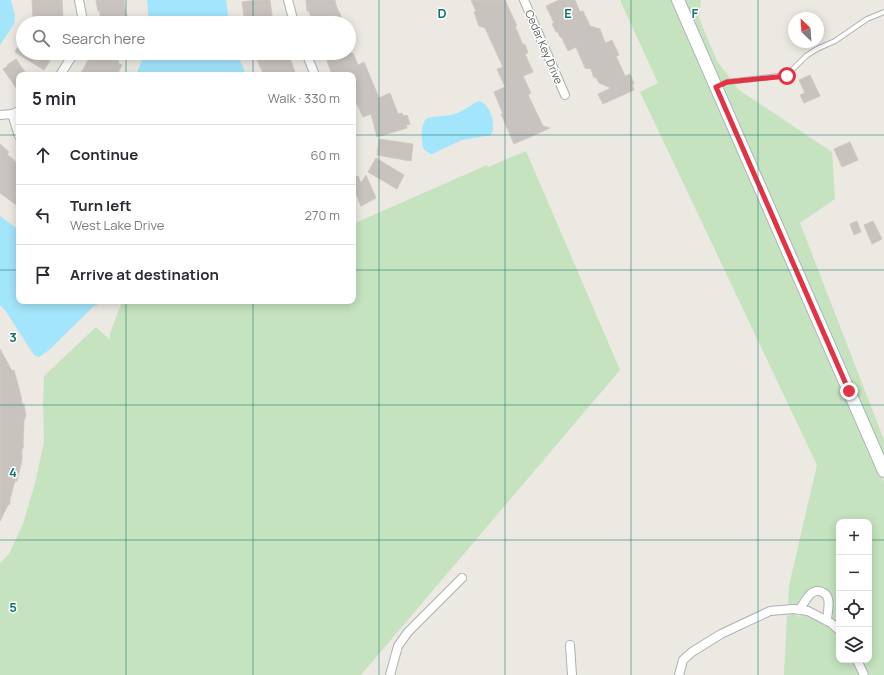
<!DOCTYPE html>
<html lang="en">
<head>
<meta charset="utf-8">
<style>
  body { margin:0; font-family:Manrope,sans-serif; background:#f7f7f7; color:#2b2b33 }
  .controls { position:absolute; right:12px; bottom:12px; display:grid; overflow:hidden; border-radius:8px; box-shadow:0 2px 10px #0003 }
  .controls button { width:36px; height:36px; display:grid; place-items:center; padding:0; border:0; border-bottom:1px solid #e1e1e2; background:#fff; color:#2b2b33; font:20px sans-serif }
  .compass { position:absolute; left:788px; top:12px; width:36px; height:36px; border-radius:50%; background:#fff; box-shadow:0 2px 10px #0003; rotate:335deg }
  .stop { position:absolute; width:12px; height:12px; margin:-9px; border:3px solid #e23244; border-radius:50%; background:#fff }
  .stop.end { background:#e23244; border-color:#fff; box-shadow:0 1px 4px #0008 }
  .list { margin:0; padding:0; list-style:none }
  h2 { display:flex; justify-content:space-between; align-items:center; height:52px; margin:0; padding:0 16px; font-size:17px }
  h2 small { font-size:13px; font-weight:400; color:#7c7c81 }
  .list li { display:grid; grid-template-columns:26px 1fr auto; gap:12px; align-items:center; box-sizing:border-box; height:60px; padding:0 16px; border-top:1px solid #e1e1e2 }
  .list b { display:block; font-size:15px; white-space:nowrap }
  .list p { margin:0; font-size:13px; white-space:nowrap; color:#7c7c81 }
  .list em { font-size:13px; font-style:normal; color:#7c7c81 }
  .icon { flex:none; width:22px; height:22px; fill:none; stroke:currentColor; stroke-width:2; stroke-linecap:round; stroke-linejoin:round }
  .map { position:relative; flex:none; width:884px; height:675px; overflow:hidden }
  .search { position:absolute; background:#fff; box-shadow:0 2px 10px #0003; left:16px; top:16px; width:340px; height:44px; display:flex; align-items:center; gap:10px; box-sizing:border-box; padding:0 14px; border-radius:22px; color:#7c7c81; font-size:15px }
  .panel { position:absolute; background:#fff; box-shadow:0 2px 10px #0003; left:16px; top:72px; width:340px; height:232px; border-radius:8px }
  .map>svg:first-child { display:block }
</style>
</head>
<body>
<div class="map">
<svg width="884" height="675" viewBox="0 0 884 675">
  <rect width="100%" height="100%" fill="#ece8e2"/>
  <path fill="#c5e3bf" d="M620,0H673L884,482V675H869L862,660H869V522H839V624L832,618C832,612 834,605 833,599C830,588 818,583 808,590C803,593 800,600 797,605H788L789,586L817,465L640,92L658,83Z
    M682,0H701L699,18L717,61L739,90L832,152L835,199L800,223L884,440V461Z
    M526,151L620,370L361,675H0V563L9,554L23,524L35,483L44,442L43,403L44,376L96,327L110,340V333L121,304L124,301H353V224L487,165L488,167Z
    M793,614L800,617L802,615C809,616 817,620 823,624V625L829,627L839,636V660H853L860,675H784L787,615Z"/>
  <path fill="#a3e5fb" d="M0,0H11L15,16L14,24L0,45Z
    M147,0H226L229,23H149Z
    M145,53H237L246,75H136Z
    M479,101C490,104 497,125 491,135L462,140L432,154H430C428,152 424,150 423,147C421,139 421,125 426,119C436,115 445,117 454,114C463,112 471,104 479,101Z
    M0,216L19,230V301H103L93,307L49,350L39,357L34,355L5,310L0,305Z"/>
  <path fill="#c8c3bf" stroke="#d1c9c0" d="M32,0H62L63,18L33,20Z
    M96,0H124L126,15H127V23H100V11H98Z
    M259,0H270L273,23H245L242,2Z
    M306,0H335L336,5L344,23H313L309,11H307Z
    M471,0H505L517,26H515L523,45L525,44L528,53L525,54L533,72L523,76L531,93L528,95L543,126L550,128L514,144L501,114H503L494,92L505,87L497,69L503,67L485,28L479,26L474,12L476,11Z
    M559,0H575L580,12L583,11L590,26L600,29L605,43L612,40L619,55L616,56L625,76L630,74L634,84L632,85L634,90L603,104L598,94L611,88L599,83L596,77L594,78L591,69L585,68L583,63L576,47L568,51L562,38L560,37L558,32H556L552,24L554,23L546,6Z
    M23,47V53H43L41,56L50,61L44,70L15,52L17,48Z
    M92,53H120L118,63L122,65L117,75H80Z
    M254,53H288L296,75H264Z
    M337,53H353L358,65L364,62L379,98L390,93L398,114L402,113L403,116L407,115L410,124L406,125L407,128L377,137L371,114L363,117L357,104L353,106V75H332L326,58Z
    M16,59L27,75H19V92L3,69L8,66L7,65Z
    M810,75L820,96L804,103L800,95L805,93L799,80Z
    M379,139L413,144L411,161L377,155Z
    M850,142L858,160L842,167L834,149Z
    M0,144L9,152L7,154L19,165V207L0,193Z
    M376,158L404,175L397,189L368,172Z
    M366,175L376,198L361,206L353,187V178L358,176L361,183Z
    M857,221L861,232L854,235L850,224Z
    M873,221L882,239L872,244L864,225Z
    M0,349L12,371L14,370L21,396L22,404H24L26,416L24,420L23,445L24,446L22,450V460L17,481H15L10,499V504L8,505L0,521Z"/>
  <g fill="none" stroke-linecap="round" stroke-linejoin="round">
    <g stroke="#adb1b4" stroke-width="6">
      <path id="lane" d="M718,86L727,82L787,75L806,56L817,49L835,41L867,19L884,12"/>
    </g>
    <g stroke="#adb1b4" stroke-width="10">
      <path id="street" d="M79,0L82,16V23
        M288,0L294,23
        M524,0L565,95
        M306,53L315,75
        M60,75L74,53
        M12,114L19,136
        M0,115L12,114L19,111
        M799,610C805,603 810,587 822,592C825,593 827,595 828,599C830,605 827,614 827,621
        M570,645L572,675
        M857,660L864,675
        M390,675L398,646L408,632L462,578
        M679,675L683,660L692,652L721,634L770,611L793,609L808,611L831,623L839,630"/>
    </g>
    <g stroke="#aeb3b7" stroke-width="14">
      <path id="secondary" d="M678,0L884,471"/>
    </g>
    <use href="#lane" stroke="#fff" stroke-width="4"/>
    <use href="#street" stroke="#fff" stroke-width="8"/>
    <use href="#secondary" stroke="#fff" stroke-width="12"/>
  </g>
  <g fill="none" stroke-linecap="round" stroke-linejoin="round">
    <path stroke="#e23244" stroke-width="5" d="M787,76L727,82L716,87L849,391"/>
  </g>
  <path fill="none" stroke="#0f766e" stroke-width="1" stroke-opacity="0.55" d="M126,0V23M253,0V23M379,0V675M505,0V675M631,0V675M758,0V675M126,53V75M253,53V75M0,135H19M353,135H884M0,270H19M353,270H884M126,301V675M253,301V675M0,405H884M0,540H839M869,540H884"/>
  <g text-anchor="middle" stroke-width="3" stroke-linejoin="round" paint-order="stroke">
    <g font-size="11" fill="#5a5f62" stroke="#fff">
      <text transform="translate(544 47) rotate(67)" y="4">Cedar Key Drive</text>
    </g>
  </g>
  <g font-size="13" text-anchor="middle" font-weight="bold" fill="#0f766e" stroke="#fff" stroke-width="3" stroke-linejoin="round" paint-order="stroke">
    <text x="442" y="18">D</text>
    <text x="568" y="18">E</text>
    <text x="695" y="18">F</text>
    <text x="13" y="342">3</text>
    <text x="13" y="477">4</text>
    <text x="13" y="612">5</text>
  </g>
</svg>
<div class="controls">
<button>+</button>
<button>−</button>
<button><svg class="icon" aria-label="locate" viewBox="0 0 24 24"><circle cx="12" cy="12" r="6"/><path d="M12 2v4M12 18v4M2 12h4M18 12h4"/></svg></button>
<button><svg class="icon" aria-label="layers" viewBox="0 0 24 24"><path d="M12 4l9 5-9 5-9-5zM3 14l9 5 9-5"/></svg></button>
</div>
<svg class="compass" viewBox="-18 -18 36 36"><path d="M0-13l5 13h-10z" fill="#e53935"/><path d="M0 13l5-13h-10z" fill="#7c7c81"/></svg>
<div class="stop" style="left:787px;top:76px"></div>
<div class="stop end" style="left:849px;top:391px"></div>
<div class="search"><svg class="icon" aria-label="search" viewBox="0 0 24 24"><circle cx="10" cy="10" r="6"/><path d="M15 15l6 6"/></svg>Search here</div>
<section class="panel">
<h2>5 min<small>Walk · 330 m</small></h2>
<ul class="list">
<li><svg class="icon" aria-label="ahead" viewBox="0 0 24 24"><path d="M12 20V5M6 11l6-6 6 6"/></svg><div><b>Continue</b></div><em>60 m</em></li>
<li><svg class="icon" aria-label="left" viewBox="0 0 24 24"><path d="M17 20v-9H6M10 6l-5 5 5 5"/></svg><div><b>Turn left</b><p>West Lake Drive</p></div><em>270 m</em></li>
<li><svg class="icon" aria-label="arrive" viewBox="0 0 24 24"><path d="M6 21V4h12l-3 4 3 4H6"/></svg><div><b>Arrive at destination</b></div></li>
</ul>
</section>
</div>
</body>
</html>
